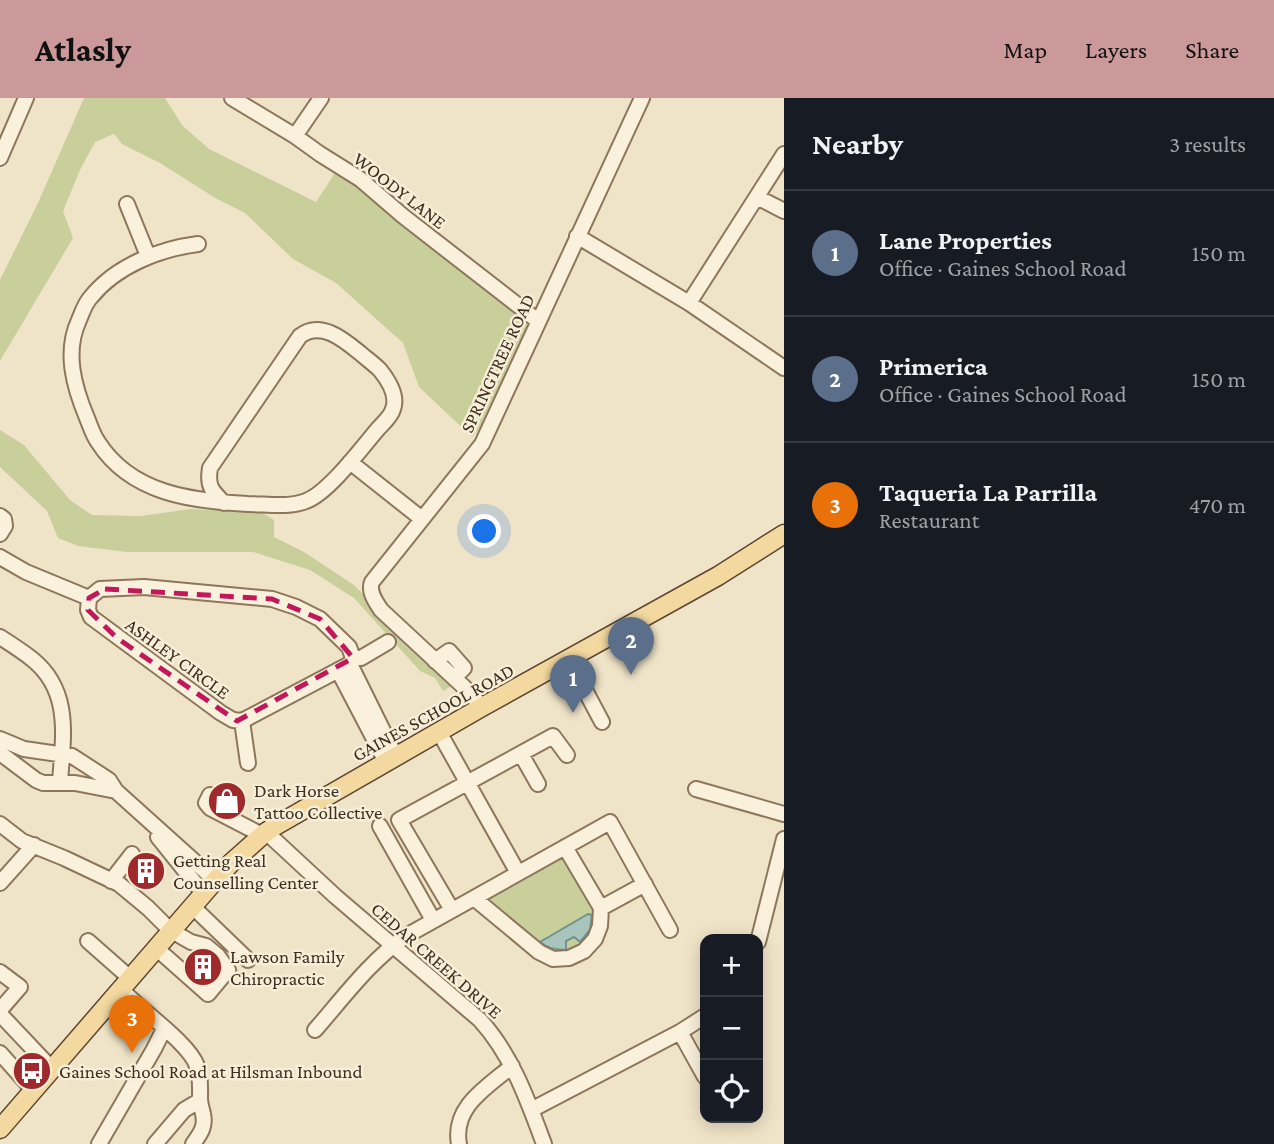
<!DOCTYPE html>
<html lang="en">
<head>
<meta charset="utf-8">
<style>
  body { margin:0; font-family:"Crimson Pro",serif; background:#20242c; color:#f1f3f6 }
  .controls { position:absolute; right:21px; bottom:21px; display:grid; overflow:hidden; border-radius:14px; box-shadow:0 4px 18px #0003 }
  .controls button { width:63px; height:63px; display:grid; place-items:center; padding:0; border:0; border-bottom:2px solid #363941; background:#171b24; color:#f1f3f6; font:35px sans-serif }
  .you { position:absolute; left:485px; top:434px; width:24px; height:24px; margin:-18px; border:5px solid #fff; border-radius:50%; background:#1a73e8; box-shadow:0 0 0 10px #1a73e833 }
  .badge { display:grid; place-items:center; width:46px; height:46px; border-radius:50%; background:#cc999b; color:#fff; font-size:23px; font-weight:700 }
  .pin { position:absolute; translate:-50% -58px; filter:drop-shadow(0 2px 4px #0008) }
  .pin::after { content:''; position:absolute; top:37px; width:24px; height:21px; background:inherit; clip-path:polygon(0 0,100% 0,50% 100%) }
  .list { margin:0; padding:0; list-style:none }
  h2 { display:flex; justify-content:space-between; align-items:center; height:91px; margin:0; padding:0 28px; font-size:30px }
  h2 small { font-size:23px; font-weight:400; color:#9ea1a6 }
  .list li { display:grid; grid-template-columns:46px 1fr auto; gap:21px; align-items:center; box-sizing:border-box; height:126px; padding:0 28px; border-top:2px solid #363941 }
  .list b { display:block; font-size:26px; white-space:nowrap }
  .list p { margin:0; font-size:23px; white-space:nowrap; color:#9ea1a6 }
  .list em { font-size:23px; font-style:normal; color:#9ea1a6 }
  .icon { flex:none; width:38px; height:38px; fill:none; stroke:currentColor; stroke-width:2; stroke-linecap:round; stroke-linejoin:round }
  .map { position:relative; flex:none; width:784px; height:1046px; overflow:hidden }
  header { display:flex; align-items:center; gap:42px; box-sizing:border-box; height:98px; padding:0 35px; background:#cc999b; color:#111 }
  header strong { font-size:33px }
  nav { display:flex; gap:38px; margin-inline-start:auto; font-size:24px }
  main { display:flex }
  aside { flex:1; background:#171b24 }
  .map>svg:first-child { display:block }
</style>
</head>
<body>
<header>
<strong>Atlasly</strong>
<nav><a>Map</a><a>Layers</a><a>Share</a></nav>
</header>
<main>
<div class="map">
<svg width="784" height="1046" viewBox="0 0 784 1046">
  <rect width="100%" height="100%" fill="#f0e4c8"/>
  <path fill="#c9cf9b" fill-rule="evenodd" d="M84,0H165L182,27L209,51L316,104L335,75L374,99L529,225L488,321L472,339L419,289L403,245L336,185L293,161L245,115L217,101L160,65L122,46L114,36L95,44L80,72L63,113L73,140L0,263V182L38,105Z
    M0,332L24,347L70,402L92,417L140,418L191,411L261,414L274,422V439L304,454L354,487L439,573L452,588L443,593L435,580L420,573L354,500L310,472L253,454H127L78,448L58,440L47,413L0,369Z
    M561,756L595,805L597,827L580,852L549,856L485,800ZM588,817H592L580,843L574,839C565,839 567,845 565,852C555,851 547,851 540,844L547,838Z"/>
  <path fill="#a9c4bc" stroke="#6f938a" stroke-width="2" d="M588,816L592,817L590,832L580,844L574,839L566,843V852C556,851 548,851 540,844Z"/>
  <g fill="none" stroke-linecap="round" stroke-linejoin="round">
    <g stroke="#8d765c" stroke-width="18">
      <path id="minor" d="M232,0L295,38L320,56L360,81L403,118L538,223
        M295,38L321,0
        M0,60L26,0
        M757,99L784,113
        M127,106L148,158
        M577,138L689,205L784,270
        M198,146C159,151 116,168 91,199C85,205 82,215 79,222C64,254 74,289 87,320C90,327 93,337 98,344C131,396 192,403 248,406C266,406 289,410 306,403C328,395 361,351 377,332C382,326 391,319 393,311C398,298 388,282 380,272C374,266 367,261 360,255C344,242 321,222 300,238L210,370C207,388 211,392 224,405
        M689,205L784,56
        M350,364L422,421
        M0,418L4,421L5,428L0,436
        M0,459L26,474L89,500
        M144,489L272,501L296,509L320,521L349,549L353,560L350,566L242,623L233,622L221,615L91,519L88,512L89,500L100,491Z
        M0,539C11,546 22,553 32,561C72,593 63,639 60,684
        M353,560H361L388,544
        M435,563L449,553L464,570L454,580
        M564,564L575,582L585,592L602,624
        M350,566L396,659
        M338,572L386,664
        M482,609L465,590L381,512C376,504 368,494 372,484L482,346L642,0
        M242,623L248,665
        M439,634L518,775
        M0,641L24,651L72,658L109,682L116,693L215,782
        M0,655L36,682L43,685H75L116,693
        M521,656L538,686
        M696,691L784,716
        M210,697L206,705L210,710L262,737
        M0,726L22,743L64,760L119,786L148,810L170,832L191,844L206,848L218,858L228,872L208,896L156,850
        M380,728L433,822
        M266,734L335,798L480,922C512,957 528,1003 544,1046
        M158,739L203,795
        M111,783L132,756
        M0,785L34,747
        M474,800L539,854L553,861L569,860L584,853L595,841L600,828L601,810L565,749
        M192,808L248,862
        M601,810L645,786
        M452,812L399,722L553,638L567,657
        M88,843L130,880
        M758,844L784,741
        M0,874L20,889L0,912
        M121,891C139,911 189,945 197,968C201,979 200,989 200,1000C200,1006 202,1011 203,1016C206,1029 200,1036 193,1046
        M0,916L52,971
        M315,932C343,900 370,863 406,838L610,724L670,832
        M680,934L705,979
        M0,955L33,992
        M531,1012L680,934L705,918
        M99,1046L154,951L164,931
        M155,1046L184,1012L199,1003
        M459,1046C452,1009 487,989 512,968"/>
    </g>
    <g stroke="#5b4430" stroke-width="21">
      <path id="major" d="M0,1031L211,787L231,765L266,734L277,727L482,609L718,478L784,436"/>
    </g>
    <use href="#minor" stroke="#faf1dc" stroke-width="14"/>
    <use href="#major" stroke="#f3d9a0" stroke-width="18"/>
  </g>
  <path fill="none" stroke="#c2185b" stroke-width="5" stroke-dasharray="14 9" stroke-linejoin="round" d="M105,491L272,501L320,521L353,560L237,623L117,540L88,512L89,500Z"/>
  <defs>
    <g id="shop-disc" transform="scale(2.0125)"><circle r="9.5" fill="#9e2a2b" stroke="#f7eed8"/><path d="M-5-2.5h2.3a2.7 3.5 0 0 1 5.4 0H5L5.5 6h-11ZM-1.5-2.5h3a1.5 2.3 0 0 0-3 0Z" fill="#fff"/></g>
    <g id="building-disc" transform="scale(2.0125)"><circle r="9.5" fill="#9e2a2b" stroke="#f7eed8"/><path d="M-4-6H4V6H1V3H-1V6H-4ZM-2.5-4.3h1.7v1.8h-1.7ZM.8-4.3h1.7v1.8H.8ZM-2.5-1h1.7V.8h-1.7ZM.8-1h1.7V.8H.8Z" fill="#fff"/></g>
    <g id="bus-disc" transform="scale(2.0125)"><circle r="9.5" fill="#9e2a2b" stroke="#f7eed8"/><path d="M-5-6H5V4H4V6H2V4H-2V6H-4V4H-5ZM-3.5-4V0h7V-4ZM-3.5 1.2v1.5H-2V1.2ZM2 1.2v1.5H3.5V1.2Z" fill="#fff"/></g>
  </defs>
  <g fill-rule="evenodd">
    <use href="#shop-disc" x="227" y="703"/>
    <use href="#building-disc" x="146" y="773"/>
    <use href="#building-disc" x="203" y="869"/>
    <use href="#bus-disc" x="32" y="973"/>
  </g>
  <g text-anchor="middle" stroke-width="5" stroke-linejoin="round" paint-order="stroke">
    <g font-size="19" fill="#3d2e20" stroke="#f7eed8">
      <text transform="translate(400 92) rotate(38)" y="7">WOODY LANE</text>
      <text transform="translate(497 265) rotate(-65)" y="7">SPRINGTREE ROAD</text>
      <text transform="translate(178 560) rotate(36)" y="7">ASHLEY CIRCLE</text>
      <text transform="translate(433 614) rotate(-29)" y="7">GAINES SCHOOL ROAD</text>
      <text transform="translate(437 862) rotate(41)" y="7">CEDAR CREEK DRIVE</text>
    </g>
    <g font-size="19" fill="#3d2e20" stroke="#f7eed8" text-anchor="start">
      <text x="254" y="699">Dark Horse<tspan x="254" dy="22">Tattoo Collective</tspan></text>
      <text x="173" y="769">Getting Real<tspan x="173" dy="22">Counselling Center</tspan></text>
      <text x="230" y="865">Lawson Family<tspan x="230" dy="22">Chiropractic</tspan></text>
      <text x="59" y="980">Gaines School Road at Hilsman Inbound</text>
    </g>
  </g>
</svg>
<div class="controls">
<button>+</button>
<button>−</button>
<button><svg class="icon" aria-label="locate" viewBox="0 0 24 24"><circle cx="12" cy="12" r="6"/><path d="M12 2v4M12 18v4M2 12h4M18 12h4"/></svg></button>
</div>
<div class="you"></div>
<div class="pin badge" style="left:573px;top:615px;background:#5c6f8a">1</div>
<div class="pin badge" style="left:631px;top:577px;background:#5c6f8a">2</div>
<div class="pin badge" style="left:132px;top:955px;background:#e8710a">3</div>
</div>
<aside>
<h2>Nearby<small>3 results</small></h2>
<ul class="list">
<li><span class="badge" style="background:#5c6f8a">1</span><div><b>Lane Properties</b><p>Office · Gaines School Road</p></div><em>150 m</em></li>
<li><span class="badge" style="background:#5c6f8a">2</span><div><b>Primerica</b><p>Office · Gaines School Road</p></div><em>150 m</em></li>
<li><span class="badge" style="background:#e8710a">3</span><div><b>Taqueria La Parrilla</b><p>Restaurant</p></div><em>470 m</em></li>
</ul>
</aside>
</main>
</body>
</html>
